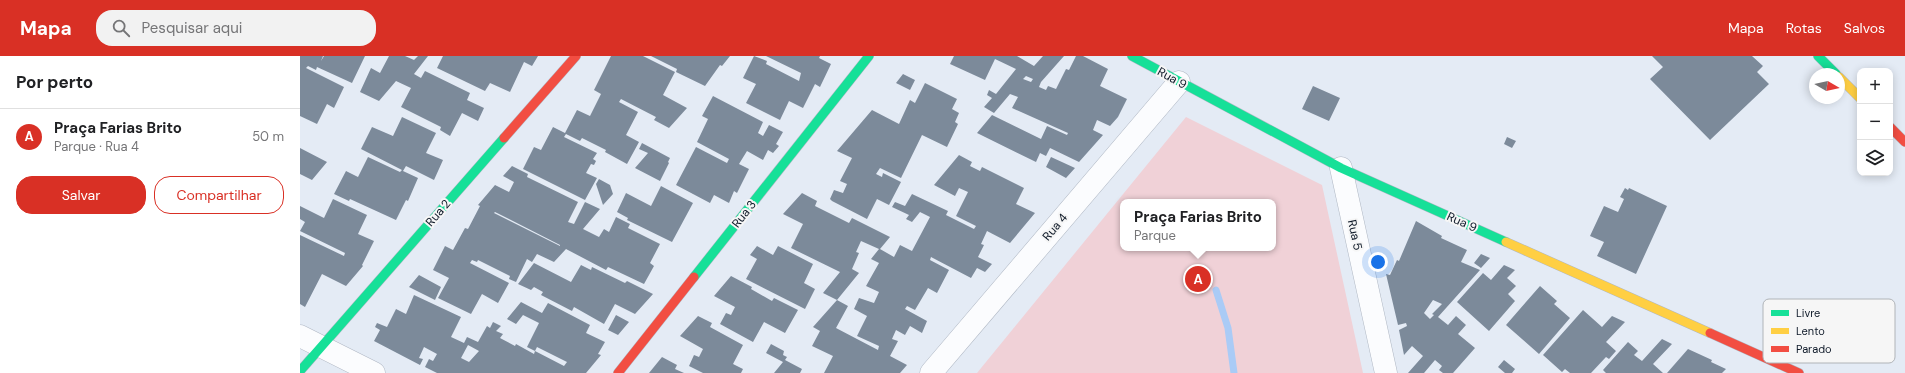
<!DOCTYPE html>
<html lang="pt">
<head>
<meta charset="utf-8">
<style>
  body { margin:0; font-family:"DM Sans",sans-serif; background:#f2f2f2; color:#202124 }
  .controls { position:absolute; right:12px; top:12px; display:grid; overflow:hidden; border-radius:8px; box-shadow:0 2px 10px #0003 }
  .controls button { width:36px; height:36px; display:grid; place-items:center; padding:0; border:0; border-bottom:1px solid #e0e0e0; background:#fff; color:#202124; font:20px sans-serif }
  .compass { position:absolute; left:1509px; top:12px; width:36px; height:36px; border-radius:50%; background:#fff; box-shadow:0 2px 10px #0003; rotate:99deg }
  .you { position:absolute; left:1078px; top:206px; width:14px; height:14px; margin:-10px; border:3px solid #fff; border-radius:50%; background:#1a73e8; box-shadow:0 0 0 6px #1a73e833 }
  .badge { display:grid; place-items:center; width:26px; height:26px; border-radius:50%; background:#d93025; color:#fff; font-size:13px; font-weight:700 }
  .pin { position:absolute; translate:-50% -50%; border:2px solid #fff; box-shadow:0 1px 4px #0006 }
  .popup { position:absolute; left:820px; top:143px; width:156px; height:52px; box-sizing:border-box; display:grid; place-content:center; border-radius:8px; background:#fff; filter:drop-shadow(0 1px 3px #0005); font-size:13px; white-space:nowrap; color:#757577 }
  .popup b { font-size:15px; color:#202124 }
  .popup::after { content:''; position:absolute; left:50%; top:100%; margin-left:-8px; border:8px solid transparent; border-top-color:#fff }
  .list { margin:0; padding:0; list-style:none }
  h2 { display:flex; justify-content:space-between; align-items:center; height:52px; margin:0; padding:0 16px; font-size:17px }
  h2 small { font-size:13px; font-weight:400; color:#757577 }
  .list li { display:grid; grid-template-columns:26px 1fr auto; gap:12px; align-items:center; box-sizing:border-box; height:56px; padding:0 16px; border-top:1px solid #e0e0e0 }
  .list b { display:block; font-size:15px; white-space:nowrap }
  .list p { margin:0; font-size:13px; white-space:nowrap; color:#757577 }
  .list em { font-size:13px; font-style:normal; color:#757577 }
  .actions { display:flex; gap:8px; padding:12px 16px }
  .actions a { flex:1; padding:9px 0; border:1px solid #d93025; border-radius:16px; text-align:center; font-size:14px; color:#d93025 }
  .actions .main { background:#d93025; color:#fff }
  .icon { flex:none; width:22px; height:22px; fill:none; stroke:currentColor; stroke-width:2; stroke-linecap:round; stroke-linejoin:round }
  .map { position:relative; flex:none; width:1605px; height:317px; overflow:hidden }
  header { display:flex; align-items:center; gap:24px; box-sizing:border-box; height:56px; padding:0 20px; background:#d93025; color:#fff }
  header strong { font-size:19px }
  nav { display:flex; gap:22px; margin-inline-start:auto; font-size:14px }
  .search { width:280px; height:36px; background:#f2f2f2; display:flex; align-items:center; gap:10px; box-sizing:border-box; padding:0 14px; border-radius:16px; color:#757577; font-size:15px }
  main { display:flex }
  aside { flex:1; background:#fff }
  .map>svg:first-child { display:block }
</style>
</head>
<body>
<header>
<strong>Mapa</strong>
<div class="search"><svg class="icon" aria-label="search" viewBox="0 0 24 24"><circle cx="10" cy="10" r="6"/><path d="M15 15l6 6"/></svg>Pesquisar aqui</div>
<nav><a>Mapa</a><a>Rotas</a><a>Salvos</a></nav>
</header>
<main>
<aside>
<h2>Por perto<small></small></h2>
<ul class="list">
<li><span class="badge">A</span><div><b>Praça Farias Brito</b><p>Parque · Rua 4</p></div><em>50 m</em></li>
</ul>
<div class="actions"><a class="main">Salvar</a><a>Compartilhar</a></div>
</aside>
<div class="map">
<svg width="1605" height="317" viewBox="0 0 1605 317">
  <rect width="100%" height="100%" fill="#e4ebf5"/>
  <path fill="#f0d1d7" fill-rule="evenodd" d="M886,61L1022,129L1063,317H677ZM823,146H973V192H823Z"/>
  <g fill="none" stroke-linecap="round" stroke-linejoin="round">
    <path stroke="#aacbf6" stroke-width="7" d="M916,234L928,272L934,317"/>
  </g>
  <path fill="#7c8a9a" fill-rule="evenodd" d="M0,0H23L21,5L24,0H65L52,27L17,11L16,14L8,10L6,12L44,31L34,52L27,48L17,68L0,60Z
    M89,0H105L114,4L118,0H128L114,18L121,22L125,15L170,37L167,44L184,52L178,65L162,57L150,80L140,74L141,71L101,51L111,32L96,25L79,45L60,36L71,12L80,17Z
    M143,0H238L232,10L224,6L210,36L190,27L185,35L137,12Z
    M311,0H343L375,16L363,39L387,52L369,72L354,64L356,61L321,43L319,46L338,56L326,79L339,86L327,108L305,96L306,94L282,82L280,85L266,78L264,81L297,97L293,103L296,105L294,109L291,108L286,117L297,122L285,144L223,113L234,91L241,94L253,71L265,77L277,54L290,60L301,38L294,34Z
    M351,0H430L422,10L420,9L405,30L376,16L377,13Z
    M454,0L467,5L466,8L499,25L501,17L466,0H520L519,2L531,8L520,31L515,28L503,52L489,45L480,64L446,47L456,28L443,22Z
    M654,0H717L734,10L743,0H764L741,26L739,31L746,34L748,30L756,33L766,13L769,14L776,0H783L808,13L800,30L827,43L818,61L810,70L797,64L793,74L803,79L779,106L750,92L746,100L740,97L736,106L677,77L692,59L741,83L747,70L767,79L768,77L712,52L718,41L710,38L694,57L684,51L692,42L687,39L689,34L696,38L716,13L695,3L685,24L650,8ZM726,20L733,23L731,26L723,23Z
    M1352,0H1452L1463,10L1457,16L1469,28L1410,84L1350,23L1363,11Z
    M603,18L615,24L610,34L596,27Z
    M625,27L657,43L652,53L659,57L655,66L658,68L647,91L622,79L601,122L580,112L576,118L582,121L583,117L601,126L589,149L577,143L567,163L532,145L530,143L534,134L543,137L547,128L540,125L552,102L537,95L572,54L599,68L610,44L615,47Z
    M1013,30L1040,42L1029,65L1002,53Z
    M413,40L463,66L458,77L463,80L469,69L483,76L476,88L479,90L473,97L468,94L463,104L447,95L439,108L449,113L437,137L434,135L429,147L414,139L410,147L376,129L396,91L427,107L429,103L397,86L408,63L402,60Z
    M102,61L136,77L126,97L143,104L134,124L106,110L103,115L118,122L108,145L106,144L96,164L50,143L49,145L34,138L46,115L58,121L68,101L100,116L102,114L61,93L72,71L93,80Z
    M1207,81L1216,85L1212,92L1204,88Z
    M342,87L370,102L368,106L369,107L360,125L335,112L348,97L339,93Z
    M0,92L27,106L12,124L0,118Z
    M659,99L672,106L670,110L680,115L682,111L724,132L716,148L735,157L710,187L687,175L681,188L684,189L678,201L692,208L685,216L677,212L671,222L631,201L630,204L649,214L637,237L628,232L615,254L607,250L605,253L627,265L622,277L610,270L605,279L596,274L592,283L598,285L590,300L607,309L600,317H524L533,300L512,290L520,275L513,271L537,244L548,250L536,272L578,294L579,290L557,280L567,260L554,253L559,242L574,247L579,236L566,230L579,207L571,203L579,193L561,185L556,196L559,197L552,213L559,217L537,244L523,237L540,216L491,192L503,168L483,158L502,137L517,145L515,150L549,167L552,162L590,181L580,193L594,201L600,189L612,195L630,161L620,156L612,166L606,163L609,159L592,151L595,146L605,150L612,138L648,155L646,159L674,173L676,170L656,160L668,136L659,132L655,140L634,129Z
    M751,101L775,112L766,122L746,111Z
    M212,110L228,118L227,121L278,146L268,166L274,168L285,146L300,153L283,173L299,181L304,173L309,176L316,161L330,168L328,172L360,188L350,207L354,210L344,228L308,211L306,214L266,193L254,206L237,198L232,206L227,203L216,226L209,223L210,220L178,204L177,206L172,204L170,207L209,227L198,247L182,238L171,258L138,242L149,222L133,214L145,190L153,194L165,172L168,173L180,150L178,149L195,129L209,136L214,126L203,120ZM195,156L260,189V190L194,157Z
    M299,123L310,129L313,138L303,149L296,128Z
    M361,130L393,147L372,186L327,164L328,162L317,156L326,137L351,150Z
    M1325,132L1328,134L1329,132L1367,150L1336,218L1297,200L1304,186L1290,180L1304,150L1318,156L1324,143L1320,141Z
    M33,143L67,159L58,178L74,185L62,209L63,210L46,230L22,218L5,251L0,248V179L44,200L45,197L0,175L5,166L0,163V150L24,162Z
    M1116,165L1142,180L1141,182L1167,194L1161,206L1180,214L1138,261L1148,269L1156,260L1166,269L1158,278L1175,292L1153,317H1143L1139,314L1142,310L1135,304L1124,317H1108L1123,300L1112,290L1104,299L1099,274L1107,270L1106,267L1098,269L1086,218L1090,219L1097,204L1099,205ZM1133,244L1142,248L1132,258L1134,259L1130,263L1124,257Z
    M457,190L473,199L478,190L513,208L504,227L515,233L505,253L446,223L457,203L450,199Z
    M1181,198L1190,202L1181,212L1174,207Z
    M234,207L271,226L281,209L291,214L292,211L325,227L327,225L353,238L335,258L315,248L304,268L274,251L272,255L241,239L243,236L234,231L231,234L218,228Z
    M1204,209L1215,214L1207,222L1216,230L1208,238L1215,245L1189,275L1157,246L1183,217L1191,224Z
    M119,219L141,231L135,244L109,231Z
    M431,220L452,231L451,233L472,245L474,242L498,254L485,277L464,266L453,286L420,268L426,257L431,259L435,251L414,240Z
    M1240,230L1257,245L1254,248L1270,262L1239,298L1206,269Z
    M114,239L161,261L151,281L164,287L167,281L178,286L187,270L190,272L193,266L201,270L196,275L203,278L200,282L215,290L216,288L234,298L235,295L264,310L267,306L237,291L235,295L227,291L239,267L223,259L216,268L207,263L221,246L242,257L248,247L290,269L286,277L305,286L298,298L301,299L286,317H137L125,311L129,303L133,305L137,298L124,291L119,302L123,303L120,309L74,285L80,274L75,271L77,267L87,271L96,253L106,258ZM168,289L179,295L169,306L161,302Z
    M1283,254L1302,271L1312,260L1325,266L1306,286L1316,295L1309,303L1306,301L1291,317H1270L1265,313L1262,316L1243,299Z
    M316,259L329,266L318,279L308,274Z
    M398,260L412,267L410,271L443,289L433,308L443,313L441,317H403L389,310L394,299L399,301L403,293L380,280Z
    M1489,276L1501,281L1495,293L1484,288Z
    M1362,283L1372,288L1353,308L1363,317H1306L1303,314L1328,286L1338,295L1334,299L1342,305Z
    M471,288L484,295L483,299L487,301L485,304L502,313L500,317H474L483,306L466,297Z
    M1388,293L1412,304L1411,306L1426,313L1422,317H1367Z
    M362,301L377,309L375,313L384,317H349Z
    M1204,304L1215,313L1212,317H1205L1198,311Z"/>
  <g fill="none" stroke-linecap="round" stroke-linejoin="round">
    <g stroke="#b0b8c4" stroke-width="23">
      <path id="street" d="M1041,112L1086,317
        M0,280L74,317
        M631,317L879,26"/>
    </g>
    <g stroke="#b0b8c4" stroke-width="10">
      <path id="fast" d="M832,0L1041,112L1206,186
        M1518,0L1536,18
        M394,221L569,0
        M0,315L204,82"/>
    </g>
    <g stroke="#b0b8c4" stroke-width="10">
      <path id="slow" d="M1539,21L1560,42
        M1206,186L1410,277"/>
    </g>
    <g stroke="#b0b8c4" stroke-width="10">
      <path id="jam" d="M1590,71L1605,86
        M204,82L276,0
        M1410,277L1499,317
        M318,317L394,221"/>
    </g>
    <use href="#street" stroke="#fbfcfe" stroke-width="22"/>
    <use href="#fast" stroke="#16e098" stroke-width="9"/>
    <use href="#slow" stroke="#ffcf43" stroke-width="9"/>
    <use href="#jam" stroke="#f24e42" stroke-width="9"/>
  </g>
  <g text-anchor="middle" stroke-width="4" stroke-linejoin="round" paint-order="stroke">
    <g font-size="12" fill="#0e1928" stroke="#f6f6f6">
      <text transform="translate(872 22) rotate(29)" y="4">Rua 9</text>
      <text transform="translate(138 157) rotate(-49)" y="4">Rua 2</text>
      <text transform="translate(444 158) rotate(-52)" y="4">Rua 3</text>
      <text transform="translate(1162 166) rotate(24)" y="4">Rua 9</text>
      <text transform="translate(755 171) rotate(-50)" y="4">Rua 4</text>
      <text transform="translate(1055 179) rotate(78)" y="4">Rua 5</text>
    </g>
  </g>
  <rect x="1463" y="243" width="132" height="64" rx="6" fill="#f6f6f6" stroke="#b0b4b8" stroke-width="1"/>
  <rect x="1471" y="254" width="18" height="6" fill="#16e098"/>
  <rect x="1471" y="272" width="18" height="6" fill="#ffcf43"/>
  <rect x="1471" y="290" width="18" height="6" fill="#f24e42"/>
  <g font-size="11" fill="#0e1928">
    <text x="1496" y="261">Livre</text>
    <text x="1496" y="279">Lento</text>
    <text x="1496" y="297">Parado</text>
  </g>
</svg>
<div class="controls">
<button>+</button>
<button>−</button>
<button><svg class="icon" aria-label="layers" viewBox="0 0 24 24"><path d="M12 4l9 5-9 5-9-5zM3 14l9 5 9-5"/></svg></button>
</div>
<svg class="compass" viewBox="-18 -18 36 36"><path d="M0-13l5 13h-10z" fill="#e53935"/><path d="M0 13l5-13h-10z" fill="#757577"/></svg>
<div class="you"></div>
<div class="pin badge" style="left:898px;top:223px">A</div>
<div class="popup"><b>Praça Farias Brito</b>Parque</div>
</div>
</main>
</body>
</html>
